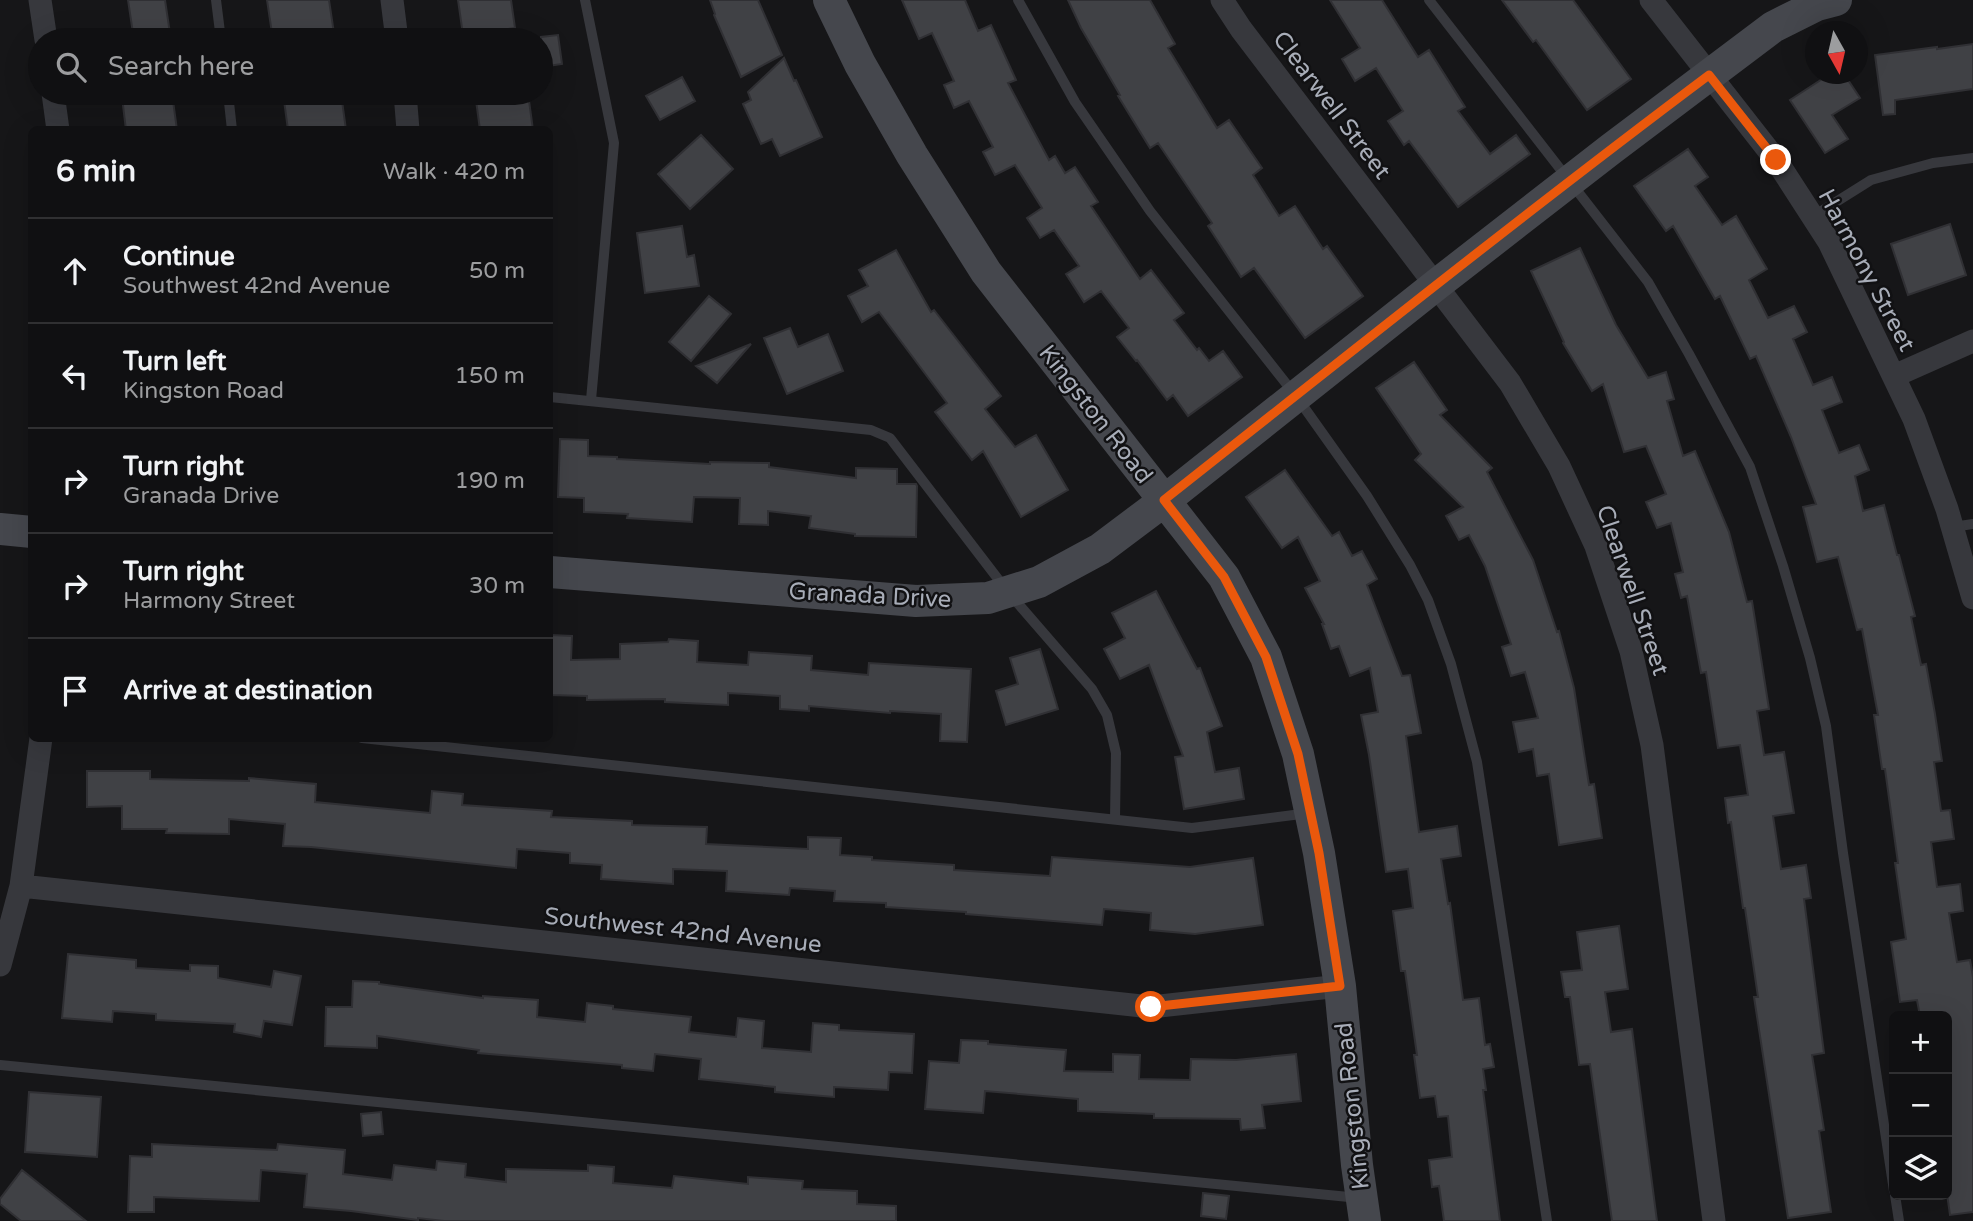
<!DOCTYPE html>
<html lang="en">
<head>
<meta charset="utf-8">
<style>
  body { margin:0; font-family:"Varela Round",sans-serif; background:#19191b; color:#f1f3f6 }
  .controls { position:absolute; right:21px; bottom:21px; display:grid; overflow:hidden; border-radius:10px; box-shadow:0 7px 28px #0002 }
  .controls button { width:63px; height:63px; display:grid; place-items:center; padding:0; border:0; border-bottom:2px solid #303032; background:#101012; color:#f1f3f6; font:35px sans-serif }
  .compass { position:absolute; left:1805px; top:21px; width:63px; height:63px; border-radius:50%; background:#101012; box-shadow:0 7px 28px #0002; rotate:172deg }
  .stop { position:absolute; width:21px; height:21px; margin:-16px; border:5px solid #ea580c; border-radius:50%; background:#fff }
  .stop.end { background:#ea580c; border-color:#fff; box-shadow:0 2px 7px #0008 }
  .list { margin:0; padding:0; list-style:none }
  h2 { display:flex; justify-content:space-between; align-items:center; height:91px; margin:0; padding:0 28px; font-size:30px }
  h2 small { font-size:23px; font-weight:400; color:#9c9d9f }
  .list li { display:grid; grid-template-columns:46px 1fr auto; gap:21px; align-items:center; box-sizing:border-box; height:105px; padding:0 28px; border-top:2px solid #303032 }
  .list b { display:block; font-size:26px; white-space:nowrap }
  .list p { margin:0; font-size:23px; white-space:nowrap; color:#9c9d9f }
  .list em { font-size:23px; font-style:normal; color:#9c9d9f }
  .icon { flex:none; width:38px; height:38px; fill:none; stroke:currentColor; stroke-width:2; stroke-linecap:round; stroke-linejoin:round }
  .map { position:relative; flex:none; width:1973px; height:1221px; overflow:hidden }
  .search { position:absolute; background:#101012; box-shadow:0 7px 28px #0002; left:28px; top:28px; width:525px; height:77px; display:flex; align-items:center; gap:18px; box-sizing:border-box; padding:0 24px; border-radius:38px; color:#9c9d9f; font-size:26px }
  .panel { position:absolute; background:#101012; box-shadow:0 7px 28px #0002; left:28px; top:126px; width:525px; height:616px; border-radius:10px }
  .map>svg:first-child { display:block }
</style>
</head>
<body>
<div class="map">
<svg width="1973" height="1221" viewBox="0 0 1973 1221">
  <rect width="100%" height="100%" fill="#161618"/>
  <path fill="#404145" stroke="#303034" stroke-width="2" d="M128,0H165L171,40H134Z
    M267,0H329L335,40H273Z
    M458,0H511L515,28L463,35Z
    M710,0H758L782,55L741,77L714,15L715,14Z
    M902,0H965L978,31L991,25L1016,80L1008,83L1049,160L1055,156L1065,173L1075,167L1098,202L1091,206L1140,279L1151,270L1184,313L1174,320L1197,350L1199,348L1209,361L1223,351L1242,377L1188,416L1173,395L1167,400L1137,360L1136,361L1117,337L1129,328L1101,291L1084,302L1066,274L1079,266L1054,230L1040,238L1027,218L1042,208L1015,165L995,175L983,152L993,147L969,101L954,108L944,85L954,81L932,33L919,39Z
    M1068,0H1150L1175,44L1168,48L1217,128L1229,120L1262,168L1253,175L1279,216L1295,206L1323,249L1327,246L1363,296L1305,338L1254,268L1241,277L1208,226L1212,223L1158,143L1150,148L1118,96L1120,95L1081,28Z
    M1330,0H1382L1418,57L1429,50L1465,107L1458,111L1490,154L1516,135L1530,154L1458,207L1409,141L1404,145L1388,121L1403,111L1376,68L1355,81L1342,59L1360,48Z
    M1502,0H1573L1631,79L1587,110L1536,40L1533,42Z
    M558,35L562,64L541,67V37Z
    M1973,44V89L1895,100V114L1883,115L1875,55L1937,47V49Z
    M784,58L794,81L796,80L822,137L780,156L772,139L761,144L743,104L751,100L748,92Z
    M1830,74H1844L1860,98L1832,115L1848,139L1825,153L1790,100Z
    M682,77L695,101L660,120L646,96Z
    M151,93H172L177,130H126L122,97Z
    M283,93H341L346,130H288Z
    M475,93H528L533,130H480Z
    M701,135L733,169L690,209L658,174Z
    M1688,149L1708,177L1695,186L1722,225L1736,216L1767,269L1749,280L1768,318L1794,306L1807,332L1793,339L1813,385L1832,377L1842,402L1822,410L1839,453L1859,445L1869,470L1855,476L1863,511L1884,505L1897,555H1899L1915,616L1911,617L1921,665L1926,664L1935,714L1942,761L1934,762L1941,811L1950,810L1954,839L1931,842L1937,887L1960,884L1963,911L1949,913L1957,962L1970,960L1973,977V1212L1950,1215L1947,1194V1016H1920L1917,1000L1900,1002L1891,942L1906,939L1895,863H1898L1885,769H1882L1874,715H1878L1862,629L1857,630L1838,557L1817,562L1803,507L1816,504L1791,437L1756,356L1750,359L1720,296L1715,299L1673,226L1666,231L1634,186Z
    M1950,224L1966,275L1908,295L1891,244Z
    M682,226L687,257L694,255L699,286L645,293L637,233Z
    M1580,248L1616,325L1648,378L1666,372L1674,399L1667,401L1683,456L1695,451L1729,532L1747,602L1752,601L1769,709L1757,711L1764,755L1784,752L1794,813L1773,816L1781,869L1806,865L1811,898L1804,899L1824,1053L1812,1055L1824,1130L1819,1131L1831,1212L1788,1218L1754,997H1758L1745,908H1743L1731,822L1728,823L1725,798L1748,795L1740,745L1718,748L1706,672L1701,673L1687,596L1681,598L1675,574L1683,572L1671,523L1657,528L1646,502L1666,494L1646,446L1624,452L1603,384L1592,391L1563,343L1564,342L1531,271Z
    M896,250L931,312L934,310L1001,396L985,409L1015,447L1036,435L1068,490L1021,517L983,451L972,460L935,412L947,403L879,312L862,322L848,296L868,286L859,270Z
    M709,296L731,314L691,361L669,342Z
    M790,328L798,347L828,334L843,371L787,394L764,338Z
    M751,344L717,383L696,366Z
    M1414,362L1447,410L1440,415L1492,468L1487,472L1533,560L1557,632L1559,631L1574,688L1589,785L1594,784L1602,838L1559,845L1549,774L1537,776L1533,749L1519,752L1513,722L1538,718L1525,672L1511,676L1502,647L1511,644L1485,566L1469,535L1459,540L1446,516L1463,507L1415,460L1421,454L1376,388Z
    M560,439L588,440V456L617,457V459L710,464V462L769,463V467L856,478V468L897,469V484H916L917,486L916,537L855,536V534L809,528L811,516L768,511V525L739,524L740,498L694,497L692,522L627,518L628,514L584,512V498L558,497Z
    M1285,470L1332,536L1339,532L1352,556L1362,551L1377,579L1367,585L1402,676L1410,675L1421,733L1406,736L1419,832L1457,826L1461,856L1441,859L1448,904L1450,903L1463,1000L1479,998L1485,1045L1490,1044L1494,1067L1483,1069L1486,1090H1483L1500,1221H1444L1439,1186L1432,1187L1429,1160L1452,1157L1448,1116L1438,1117L1435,1096L1420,1098L1414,1055H1417L1405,971H1401L1393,911L1413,908L1408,869L1386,872L1369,755L1361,715L1378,712L1370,668L1350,676L1339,646L1331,649L1322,624H1324L1305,588L1320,581L1298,537L1282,548L1246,497Z
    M1156,591L1197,669L1200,668L1222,726L1207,732L1215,772L1239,768L1244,799L1184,809L1175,757L1183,756L1149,665L1120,679L1104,649L1125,638L1112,613Z
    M550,635L572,636L571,660L620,659V644L668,642L669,639L698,641L697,662L748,665L749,652L812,656L811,670L868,675L869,663L971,669L967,742L940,741L941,714L890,711V713L809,706V711L780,709V696L728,693V705L665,702V699L587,700V696L550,695Z
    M1040,649L1058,709L1006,725L996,691L1018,684L1010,658Z
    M87,771H150V779L249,781V778L316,784L315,802L430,813L432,791L463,794L462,805L552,811L551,817L632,821V825L707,827L706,844L808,849V837L841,838L840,855L872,857V860L954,865V870L1050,876L1052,857L1190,867L1253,858L1263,925L1195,934L1150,930L1151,913L1104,909L1102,925L966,914V912L886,907V903L834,901L835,891L790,888L789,895L726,891L727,871L673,869V884L601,879L602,865L570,863V853L517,849L516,868L311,847L283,846L285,824L229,819V834L166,833L167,829H122V806L87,807Z
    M1619,926L1628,989L1605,992L1611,1032L1632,1029L1657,1221H1612L1590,1064L1579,1065L1570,997H1565L1561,972L1582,970L1577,932Z
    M68,954L136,960V968L190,971V965L218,966V978L271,987L274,971L301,976L292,1025L264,1021L261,1037L234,1032L235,1024L156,1020V1014L113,1011L112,1022L62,1018Z
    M353,981L379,982V984L483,998V996L538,1000L537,1017L585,1022L587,1003L613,1006V1009L691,1017L689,1032L736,1037L738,1018L764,1021L762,1048L811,1052L813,1023L839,1025V1030L914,1034L912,1073L889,1072L888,1090L834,1087V1097L775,1092V1087L699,1079L701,1059L655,1054L653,1071L622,1068V1065L478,1053L479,1050L377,1036V1048L325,1046L326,1007H352Z
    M961,1040L988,1041V1044L1066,1050L1064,1071L1113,1072V1054L1140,1055L1139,1079L1190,1080L1191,1059L1236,1060L1296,1054L1301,1101L1262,1105L1265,1128L1241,1130L1240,1119L1154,1118V1114L1078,1111V1099L985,1091L983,1113L925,1109L929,1061L959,1063Z
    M29,1092L101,1097L97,1157L25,1152Z
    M381,1112L383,1134L363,1136L361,1114Z
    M152,1144L277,1150L278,1144L345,1150L343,1174L392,1180L394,1165L436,1170L437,1161L466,1164L465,1177L506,1182V1169L588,1171V1165L614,1167L613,1183L672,1188L674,1176L748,1184V1177L803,1181L802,1189L857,1191V1204L896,1206V1221H444L418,1218V1220L351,1211L304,1207L307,1174L261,1170L259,1201L154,1197V1212H128L130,1156L152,1157Z
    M22,1170L86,1221H21L0,1204V1199Z
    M1203,1193L1229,1196L1226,1219L1201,1216Z"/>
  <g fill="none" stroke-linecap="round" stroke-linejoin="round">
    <path stroke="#37383d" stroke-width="10" d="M216,0L221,40
      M585,0L614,143L591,400
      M1018,0L1075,102L1150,211L1296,396L1367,496L1410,565L1428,600L1451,664L1477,762L1547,1221
      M1429,0L1648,282L1689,354L1750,467L1783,566L1810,658L1826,726L1843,853L1894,1191
      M228,93L232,130
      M1812,217L1871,180L1933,163L1973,158
      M550,397L871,430L890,438L1008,592L1092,689L1107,715L1116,753L1115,819
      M1953,527L1973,524
      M362,738L1192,828L1309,813
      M0,1065L1359,1198
      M1895,1195L1899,1221"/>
    <path stroke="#37383d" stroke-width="23" d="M40,0L46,40
      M392,0L397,40
      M1222,0L1241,29L1510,383L1559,466L1596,546L1631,651L1652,745L1714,1221
      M1651,0L1776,160L1829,242L1914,419L1947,509L1973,598
      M53,93L58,130
      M405,93L408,130
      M1894,376L1973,341
      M21,886L1151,1007L1340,986
      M0,965L21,886L41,738"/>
    <path stroke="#45474d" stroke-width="32" d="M829,0L860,64L912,155L986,272L1224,577L1266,657L1298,754L1319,853L1340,986L1357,1165L1365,1221
      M0,529L32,532
      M550,572L916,601L988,598L1039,582L1100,549L1164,501L1436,285L1611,149L1773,27L1817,5L1836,0"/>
  </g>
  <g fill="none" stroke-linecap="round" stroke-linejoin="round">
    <path stroke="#ea580c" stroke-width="9" d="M1151,1007L1340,986L1319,853L1298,754L1266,657L1224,577L1164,500C1345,357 1525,213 1709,75L1776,160"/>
  </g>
  <g text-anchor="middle" stroke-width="5" stroke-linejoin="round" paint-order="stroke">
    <g font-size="24" fill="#a8adb8" stroke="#111113">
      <text transform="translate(1332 105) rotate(53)" y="8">Clearwell Street</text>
      <text transform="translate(1867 270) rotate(62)" y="8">Harmony Street</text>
      <text transform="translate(1096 414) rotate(52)" y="8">Kingston Road</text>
      <text transform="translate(1633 590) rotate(71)" y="8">Clearwell Street</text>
      <text transform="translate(870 595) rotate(3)" y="8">Granada Drive</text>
      <text transform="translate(683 930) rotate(6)" y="8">Southwest 42nd Avenue</text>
      <text transform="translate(1352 1106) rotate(-96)" y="8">Kingston Road</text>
    </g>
  </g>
</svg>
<div class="controls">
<button>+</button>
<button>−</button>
<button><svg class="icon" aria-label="layers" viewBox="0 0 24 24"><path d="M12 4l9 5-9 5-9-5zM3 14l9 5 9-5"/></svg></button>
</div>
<svg class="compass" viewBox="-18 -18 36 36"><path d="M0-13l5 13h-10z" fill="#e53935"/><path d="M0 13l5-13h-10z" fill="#9c9d9f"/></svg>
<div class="stop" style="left:1151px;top:1007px"></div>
<div class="stop end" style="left:1776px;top:160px"></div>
<div class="search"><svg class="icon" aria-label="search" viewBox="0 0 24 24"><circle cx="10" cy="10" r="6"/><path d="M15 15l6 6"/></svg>Search here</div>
<section class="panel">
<h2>6 min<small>Walk · 420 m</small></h2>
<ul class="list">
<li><svg class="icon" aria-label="ahead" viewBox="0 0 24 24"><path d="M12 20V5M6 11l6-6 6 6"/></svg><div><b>Continue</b><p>Southwest 42nd Avenue</p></div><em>50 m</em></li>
<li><svg class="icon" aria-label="left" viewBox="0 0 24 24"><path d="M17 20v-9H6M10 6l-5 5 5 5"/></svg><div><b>Turn left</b><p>Kingston Road</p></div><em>150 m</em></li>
<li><svg class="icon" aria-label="right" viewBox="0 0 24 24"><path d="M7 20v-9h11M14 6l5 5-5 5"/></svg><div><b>Turn right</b><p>Granada Drive</p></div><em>190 m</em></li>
<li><svg class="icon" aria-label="right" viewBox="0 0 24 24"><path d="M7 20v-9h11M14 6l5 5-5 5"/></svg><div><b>Turn right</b><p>Harmony Street</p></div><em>30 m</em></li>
<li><svg class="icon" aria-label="arrive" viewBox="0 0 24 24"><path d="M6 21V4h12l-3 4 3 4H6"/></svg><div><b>Arrive at destination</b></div></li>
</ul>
</section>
</div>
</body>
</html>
